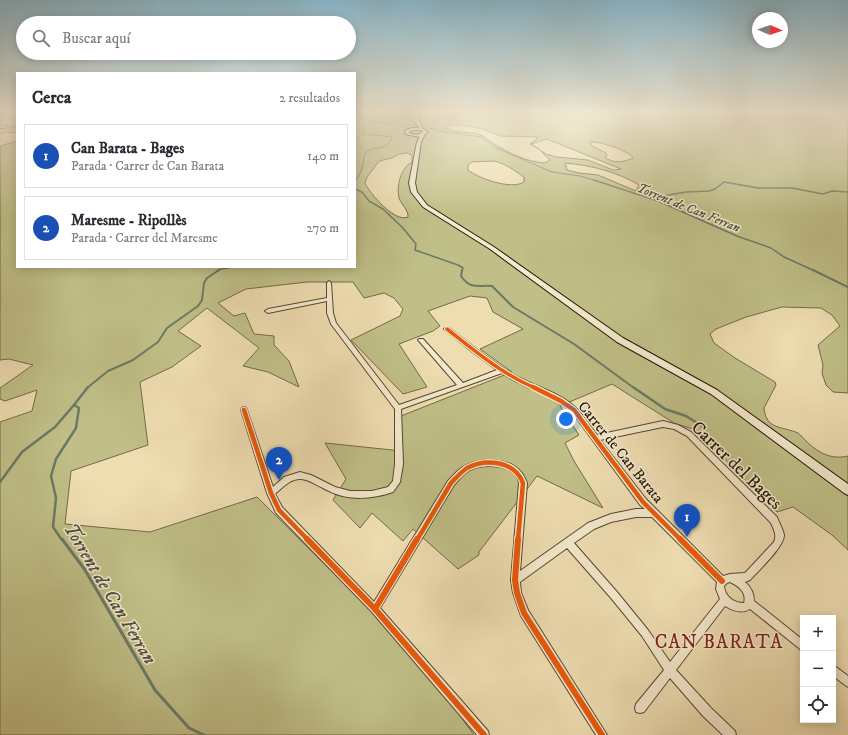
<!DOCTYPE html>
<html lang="es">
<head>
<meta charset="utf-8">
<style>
  body { margin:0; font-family:"IM FELL DW Pica",serif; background:#f2f2f3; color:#2b2b33 }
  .controls { position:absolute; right:12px; bottom:12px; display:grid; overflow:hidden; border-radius:0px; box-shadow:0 2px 10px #0003 }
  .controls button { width:36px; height:36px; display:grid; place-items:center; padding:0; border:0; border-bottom:1px solid #e1e1e2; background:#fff; color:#2b2b33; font:20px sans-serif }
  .compass { position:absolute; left:752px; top:12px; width:36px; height:36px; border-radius:50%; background:#fff; box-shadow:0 2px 10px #0003; rotate:92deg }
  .you { position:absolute; left:566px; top:419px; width:14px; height:14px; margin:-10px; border:3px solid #fff; border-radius:50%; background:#1a73e8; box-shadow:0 0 0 6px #1a73e833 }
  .badge { display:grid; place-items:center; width:26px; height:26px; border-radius:50%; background:#8f2418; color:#fff; font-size:13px; font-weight:700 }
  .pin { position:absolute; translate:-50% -33px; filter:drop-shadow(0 1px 2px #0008) }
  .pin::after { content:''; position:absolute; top:21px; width:14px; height:12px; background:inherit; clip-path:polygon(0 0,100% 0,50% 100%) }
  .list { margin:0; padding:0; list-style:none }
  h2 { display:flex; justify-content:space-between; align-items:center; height:52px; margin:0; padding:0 16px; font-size:17px }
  h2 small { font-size:13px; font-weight:400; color:#7c7c81 }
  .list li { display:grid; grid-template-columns:26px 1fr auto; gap:12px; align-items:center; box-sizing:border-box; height:64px; margin:0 8px 8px; padding:0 8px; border:1px solid #e1e1e2; border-radius:0px }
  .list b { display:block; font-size:15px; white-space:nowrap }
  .list p { margin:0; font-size:13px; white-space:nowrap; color:#7c7c81 }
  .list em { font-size:13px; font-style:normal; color:#7c7c81 }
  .icon { flex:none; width:22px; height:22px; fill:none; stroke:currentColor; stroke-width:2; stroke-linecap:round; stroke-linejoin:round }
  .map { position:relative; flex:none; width:848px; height:735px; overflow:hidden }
  .search { position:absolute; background:#fff; box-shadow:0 2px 10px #0003; left:16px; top:16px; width:340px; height:44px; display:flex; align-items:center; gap:10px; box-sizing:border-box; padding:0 14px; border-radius:22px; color:#7c7c81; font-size:15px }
  .panel { position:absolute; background:#fff; box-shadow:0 2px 10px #0003; left:16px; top:72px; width:340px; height:196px; border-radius:0px }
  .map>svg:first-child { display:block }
</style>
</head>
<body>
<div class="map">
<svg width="848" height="735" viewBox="0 0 848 735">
  <rect width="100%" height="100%" fill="#eeddb1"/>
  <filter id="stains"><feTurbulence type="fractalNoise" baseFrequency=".005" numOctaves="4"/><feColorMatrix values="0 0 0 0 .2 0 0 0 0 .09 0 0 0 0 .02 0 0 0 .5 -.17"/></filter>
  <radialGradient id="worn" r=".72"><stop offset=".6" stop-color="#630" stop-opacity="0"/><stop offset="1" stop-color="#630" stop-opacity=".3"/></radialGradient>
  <path fill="#c0bf87" stroke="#726a48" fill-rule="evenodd" d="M0,111H17V126H0Z
    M355,111H848V393L833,392L826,385L822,373L823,365L818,345L840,326L832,315L821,308L782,307L746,317L716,329L710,334L714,343L735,358L775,382L776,385L764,408C766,430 782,426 798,433C801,435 804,439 807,442C819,453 831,460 848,456V550L832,535L793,507L777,512L696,430L674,423L612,384L560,406L579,435L565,443L574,461L603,508L537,476L479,552V555L458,569L413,529L403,541L372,513L360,528L333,500L346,479L325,443L402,451L401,416L512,372L480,349L523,329L493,312L487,298L470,296L428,311L440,326L433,331L399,344L427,387L403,394L351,340L400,316L403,309L394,298L384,293L364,298L353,282H307L246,289L218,303L234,316L245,313L254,334L274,336V345L289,361L299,387L268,372L243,366L259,348L207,308L178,331L201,346L172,367L140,382L148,445L71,471L65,524L150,532L257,497L386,625L453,706L474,735H0V422L32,411L37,390L5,401L0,399V388L33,365L9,359L0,360V146L17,141V267H355ZM454,124L479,128L501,136L537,137V139L530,144L539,149L550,160L545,163C527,162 508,153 493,143C489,141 486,138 483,136C471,130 457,135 446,128L447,126ZM547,139L621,169L613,170L588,160L556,157L546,154L531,144ZM590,142C599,141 628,150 633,158C625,162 612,164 605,157L607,155L606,153L592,146ZM407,153L412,155V162C401,167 396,186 399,198C401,204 409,211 408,217C395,223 370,194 365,183L367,177L379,161L392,158L399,154ZM494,161C506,164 514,170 524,177V182C512,190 479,179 468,170V165L472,162ZM565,163C590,165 618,172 639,185L636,191L598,175L579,173L567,170Z"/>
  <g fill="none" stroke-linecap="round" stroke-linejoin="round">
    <path stroke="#6a7a67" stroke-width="1" d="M731,111L746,118L765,130
      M370,121L394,124
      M429,128L445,132L482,137L494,147L552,172L580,176L597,181
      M355,181C365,171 363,154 366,152C375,146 388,151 392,137L363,134L365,126L370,121L359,117V114"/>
    <path stroke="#6a7a67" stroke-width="1.5" d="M594,180L658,201L737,236L771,248L784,257L815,271
      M355,189L362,192L369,201L383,209L402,227L416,244L415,250L458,265L463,268L462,271
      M651,198L686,192L709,191L715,189L724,182L758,188H792L823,194L832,191L848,192
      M217,271L221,269L233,267"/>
    <path stroke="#6a7a67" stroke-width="2" d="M462,270L461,276C471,290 477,285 492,286L513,307L574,344L634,388
      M813,270L848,287
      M87,388L108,371L133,360L158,342L167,328L198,306L202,300L204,283L207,278L219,270"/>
    <path stroke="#6a7a67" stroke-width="2.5" d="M633,387L665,409L686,416L702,426
      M0,482L22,452L55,427L74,405
      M62,540L53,527L56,498L51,476L56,459L76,428L79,408L74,405L88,387"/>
    <path stroke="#6a7a67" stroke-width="3" d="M62,539L85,570L155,690L189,728L204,735"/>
    <g stroke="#564732" stroke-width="2">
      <path id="minor" d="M329,281L331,283L333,313L336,323L399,405L457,385L419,341L418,340L419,339H423L463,383L497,370L471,351L444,329L445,328H449C469,343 489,360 511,373C530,385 560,392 576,408C584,416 590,426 597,435L663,421L678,425L691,432L777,517C779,523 783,529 784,535C785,546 758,571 750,580L745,582C751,587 754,594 754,601L803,640V651L800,649L750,609C742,614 733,611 725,606L676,670L711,708L735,731L736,735H723L703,716L670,678L644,712L640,713L636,712L635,708L636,704L664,670L642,636L611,598L567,548L520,582L521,593L528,610L607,735H596L521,616L513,593L511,580L519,483C519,481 518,479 517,477C509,464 482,464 470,470C463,474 459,480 454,485L380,608L488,731L489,735H477L372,612L276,513L267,493L241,410L242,408L244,407L246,408L247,410L273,487L284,477L300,472L311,475L335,487L350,491H372L388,487L393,481L395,464V409L331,324L327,313V301L268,313L265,311L268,309L327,298V283ZM502,373C524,388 551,395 572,412L640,505L645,509H636L611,514L588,523L520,571L527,483C525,479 524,475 521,472C509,457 480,458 465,466C458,469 454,475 448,481L374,602L282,507L275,494C282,488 291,478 301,479C309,479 321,488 329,491C348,501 373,499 393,492L400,482L403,464L401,409ZM663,427L674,429L687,436L771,523C774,530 777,535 774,542L745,573L730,574L723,576L646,499L600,440ZM636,517H652L717,582L716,589L720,599L670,662L648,630L617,592L574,543L594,529L611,522ZM730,582C739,586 747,593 744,603C733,603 725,596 724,586L727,583Z
        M833,665L836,667L848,676V687L845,685L833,676Z"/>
    </g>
    <g stroke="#231508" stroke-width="2">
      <path id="secondary" d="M412,111H416L422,128L428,132L425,134L421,142L415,183L417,192L427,205L494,247L623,338L717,390L848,484V495L844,493L711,394L617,342L490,249L423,207L411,192L409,183L417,142L420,137L405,134L406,130L412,128H419L416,123ZM413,130H421L423,132L417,135L409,133V132Z"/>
    </g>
    <g stroke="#231508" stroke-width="1">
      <path id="motorway" d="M400,111L412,113L421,123L416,124L408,115Z
        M17,128V132L0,133V129Z"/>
    </g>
    <use href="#minor" fill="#f4e9cc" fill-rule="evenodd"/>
    <use href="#secondary" fill="#f4e9cc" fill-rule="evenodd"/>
    <use href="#motorway" fill="#e7be78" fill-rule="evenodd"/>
    <g stroke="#f4e9cc" stroke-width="6">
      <path id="cycleway-far2" d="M447,329C475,351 502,374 535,388"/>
    </g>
    <g stroke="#f4e9cc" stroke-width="7">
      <path id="cycleway-far1" d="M533,387L561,401L574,410L643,502L681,540
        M244,410L271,493L279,510L308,540
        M417,540L451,483C456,478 461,472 467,468C486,458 515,461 523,483L518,540"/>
    </g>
    <g stroke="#f4e9cc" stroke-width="8">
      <path id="cycleway" d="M307,539L375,609L484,735
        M518,539L515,580L517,593L524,613L602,735
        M680,539L722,581
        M375,609L417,539"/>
    </g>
    <use href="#cycleway-far2" stroke="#e8590c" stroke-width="3.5"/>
    <use href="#cycleway-far1" stroke="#e8590c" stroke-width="4.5"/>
    <use href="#cycleway" stroke="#e8590c" stroke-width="6"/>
  </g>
  <linearGradient id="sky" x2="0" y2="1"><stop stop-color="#89b8ce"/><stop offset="0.52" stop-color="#f7f0dc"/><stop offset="1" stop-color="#f7f0dc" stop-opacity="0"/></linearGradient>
  <rect width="848" height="214" fill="url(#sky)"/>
  <g text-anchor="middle" stroke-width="3" stroke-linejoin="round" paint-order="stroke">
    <g font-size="13" font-style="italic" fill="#4d5040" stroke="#f4e9cc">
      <text transform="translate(689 207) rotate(22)" y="5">Torrent de Can Ferran</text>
    </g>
    <g font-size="15" fill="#231508" stroke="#f4e9cc">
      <text transform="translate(621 452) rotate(51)" y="5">Carrer de Can Barata</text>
    </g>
    <g font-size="18" fill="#231508" stroke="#f4e9cc">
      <text transform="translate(737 465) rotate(44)" y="6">Carrer del Bages</text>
    </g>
    <g font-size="19" font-style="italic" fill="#4d5040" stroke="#f4e9cc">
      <text transform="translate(111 593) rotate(59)" y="7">Torrent de Can Ferran</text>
    </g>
    <g font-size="19" letter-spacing="1" fill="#7a1f14" stroke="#f4e9cc">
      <text x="719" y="648">CAN BARATA</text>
    </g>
  </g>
  <rect width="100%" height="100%" filter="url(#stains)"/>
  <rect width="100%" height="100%" fill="url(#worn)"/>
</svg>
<div class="controls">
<button>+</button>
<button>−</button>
<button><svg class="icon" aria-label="locate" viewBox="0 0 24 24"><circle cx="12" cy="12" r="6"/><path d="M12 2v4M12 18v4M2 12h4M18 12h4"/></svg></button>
</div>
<svg class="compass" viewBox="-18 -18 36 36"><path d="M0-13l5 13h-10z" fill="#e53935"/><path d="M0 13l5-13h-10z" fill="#7c7c81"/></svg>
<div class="you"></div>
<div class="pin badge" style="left:687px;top:537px;background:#1a4fb4">1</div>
<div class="pin badge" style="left:279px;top:480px;background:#1a4fb4">2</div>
<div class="search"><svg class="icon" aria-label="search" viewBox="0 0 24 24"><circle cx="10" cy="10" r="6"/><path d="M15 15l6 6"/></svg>Buscar aquí</div>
<section class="panel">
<h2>Cerca<small>2 resultados</small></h2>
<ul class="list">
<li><span class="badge" style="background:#1a4fb4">1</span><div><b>Can Barata - Bages</b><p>Parada · Carrer de Can Barata</p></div><em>140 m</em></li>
<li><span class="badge" style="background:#1a4fb4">2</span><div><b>Maresme - Ripollès</b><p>Parada · Carrer del Maresme</p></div><em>270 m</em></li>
</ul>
</section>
</div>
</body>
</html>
